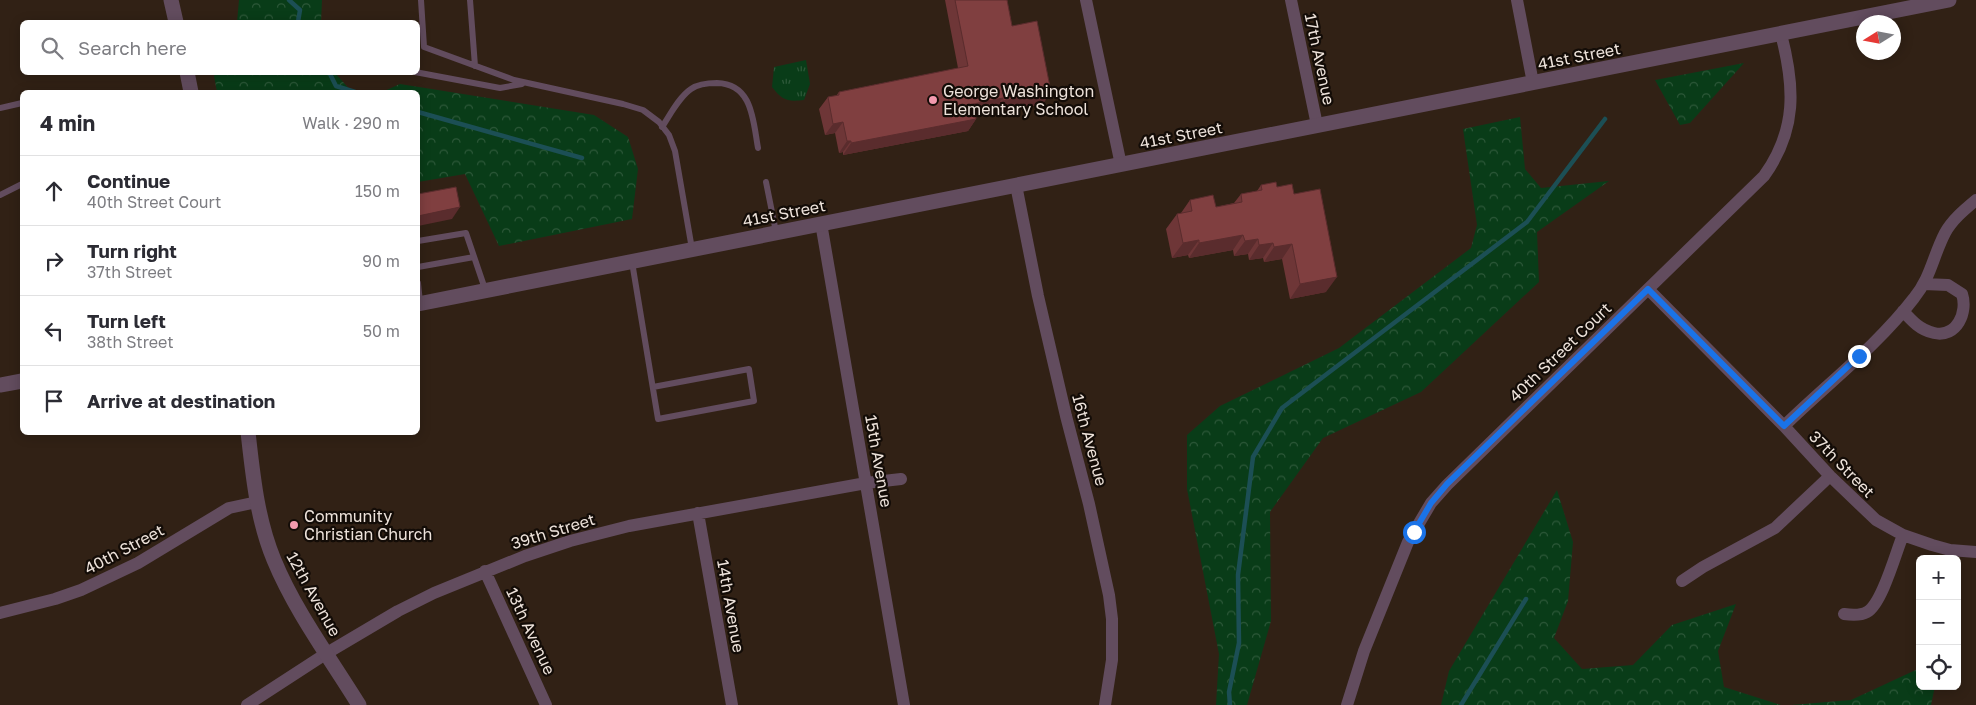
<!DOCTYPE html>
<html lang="en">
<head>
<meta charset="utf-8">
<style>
  body { margin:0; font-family:"Golos Text",sans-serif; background:#f2f2f3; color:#2b2b33 }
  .controls { position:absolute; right:15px; bottom:15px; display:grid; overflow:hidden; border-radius:8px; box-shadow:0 2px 12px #0003 }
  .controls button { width:45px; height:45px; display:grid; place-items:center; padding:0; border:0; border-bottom:1px solid #e1e1e2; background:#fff; color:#2b2b33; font:25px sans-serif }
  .compass { position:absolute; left:1856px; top:15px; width:45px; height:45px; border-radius:50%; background:#fff; box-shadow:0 2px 12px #0003; rotate:259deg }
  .stop { position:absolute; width:15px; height:15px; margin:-11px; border:4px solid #1a73e8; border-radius:50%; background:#fff }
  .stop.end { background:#1a73e8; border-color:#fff; box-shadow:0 1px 5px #0008 }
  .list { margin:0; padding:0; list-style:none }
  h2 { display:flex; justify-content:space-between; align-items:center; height:65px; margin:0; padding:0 20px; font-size:21px }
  h2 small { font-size:16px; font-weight:400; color:#7c7c81 }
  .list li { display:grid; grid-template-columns:32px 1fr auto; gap:15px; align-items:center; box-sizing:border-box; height:70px; padding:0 20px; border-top:1px solid #e1e1e2 }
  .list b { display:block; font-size:19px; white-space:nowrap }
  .list p { margin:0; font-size:16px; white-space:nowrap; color:#7c7c81 }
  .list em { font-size:16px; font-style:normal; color:#7c7c81 }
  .icon { flex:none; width:28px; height:28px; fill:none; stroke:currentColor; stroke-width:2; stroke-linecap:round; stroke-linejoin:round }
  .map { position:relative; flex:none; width:1976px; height:705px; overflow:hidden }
  .search { position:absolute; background:#fff; box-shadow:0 2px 12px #0003; left:20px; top:20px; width:400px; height:55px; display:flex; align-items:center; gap:12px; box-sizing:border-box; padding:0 18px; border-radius:8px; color:#7c7c81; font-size:19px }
  .panel { position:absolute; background:#fff; box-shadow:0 2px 12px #0003; left:20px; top:90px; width:400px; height:345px; border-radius:8px }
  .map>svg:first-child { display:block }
</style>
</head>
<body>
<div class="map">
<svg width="1976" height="705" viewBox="0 0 1976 705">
  <defs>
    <pattern id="forest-crowns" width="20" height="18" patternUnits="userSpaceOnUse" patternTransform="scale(1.25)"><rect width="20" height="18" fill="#093c18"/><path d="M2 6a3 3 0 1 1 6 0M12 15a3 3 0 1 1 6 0" fill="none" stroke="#2d5839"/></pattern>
    <pattern id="park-tufts" width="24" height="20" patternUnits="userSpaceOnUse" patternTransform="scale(1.25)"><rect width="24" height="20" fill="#093c18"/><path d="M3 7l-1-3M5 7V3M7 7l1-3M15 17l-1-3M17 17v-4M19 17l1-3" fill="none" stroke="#2d5839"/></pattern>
  </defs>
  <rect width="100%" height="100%" fill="#312115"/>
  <path fill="url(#forest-crowns)" d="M239,0H322L321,22H237Z
    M1744,63L1690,123L1680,125L1655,80Z
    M216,73H335L352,92H217L214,76Z
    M400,84L594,115L628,137L638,169L632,219L499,246L465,174L418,182V92H382Z
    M1520,117L1525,169L1541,188L1609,181L1537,232L1539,282L1421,392L1323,438L1270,512L1271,621L1247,705H1216L1219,654L1187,489V435L1220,406L1339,348L1471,248L1477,225L1463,129Z
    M1557,490L1573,542L1568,601L1554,638L1582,669L1633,665L1672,625L1736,604L1718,651L1724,687L1781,705H1441L1449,671Z
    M1920,668V686H1935L1931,705H1791L1851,700Z"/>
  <path fill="url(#park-tufts)" d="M806,60L810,84L804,100C787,102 782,100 772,87L774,67Z"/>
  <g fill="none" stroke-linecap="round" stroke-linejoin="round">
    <path stroke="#1c4f55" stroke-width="4.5" d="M289,0L300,10L298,22
      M329,72L336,86L355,92
      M418,112L582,158
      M1230,705L1229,692L1239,643L1238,575L1253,457L1282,408L1527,222L1605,119
      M1461,705L1526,599"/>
    <path stroke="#624c5e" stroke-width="6" d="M421,0L424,47L514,80L623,104L643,110L659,122L669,135L675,151L692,249
      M470,0L475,66
      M415,72L500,88L522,84
      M0,108L22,103
      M662,127C670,115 679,97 691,89C698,84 708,83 717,83C753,84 753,121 758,148
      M766,182L776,232
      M0,195L22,184
      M418,241L466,233L485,289
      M632,262L658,419L754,401L749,369L653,387
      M418,267L474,257
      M418,283L420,302"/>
    <path stroke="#624c5e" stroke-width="12" d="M1086,0L1121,165
      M1291,0L1317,125
      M1517,0L1533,83
      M1016,185L1038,296L1066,416L1089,504L1109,595L1112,619V660L1105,705
      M821,223L904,705
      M1648,289L1784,426L1830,476L1876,520L1903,535L1932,545L1950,550L1976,552
      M1903,311C1912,321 1920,330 1934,333C1957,338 1968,312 1962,294L1948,285L1924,284
      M1784,426C1827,384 1877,346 1914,298C1931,277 1933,256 1945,233C1952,220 1964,210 1976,200
      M698,513L732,705
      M485,571L546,705
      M1682,581L1703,567L1775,528L1830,476
      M0,613L55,599L81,590L138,563L229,508L257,502
      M1844,614C1851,615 1860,616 1867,612C1882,604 1896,552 1903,535
      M247,705L327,653L398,611L434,593L525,556L570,541L629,526L866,483L901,479
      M1347,705L1364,651L1408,542L1431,503L1447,485L1764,176C1797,130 1795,87 1781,34"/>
    <path stroke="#624c5e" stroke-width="15" d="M171,0L176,22
      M187,72L191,92
      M418,304L1949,0
      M0,385L22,381
      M248,432C253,476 257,519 274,560C295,611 330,658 359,705"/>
  </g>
  <path fill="#6e3637" d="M945,0H1007L1012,26L1043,104L995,113V109L974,113L976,119L968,131L843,155V152L839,153L835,133L825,135L819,109L828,97L836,96L839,92L958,68Z
    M1261,185L1277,187L1294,194L1326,292L1290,299L1282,259L1264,262L1263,258L1249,260L1248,254L1234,256L1233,250L1189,258L1188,255L1172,258L1166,229L1177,214L1181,213L1190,200L1216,207L1234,203L1241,194L1257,191Z"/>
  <path fill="#5a2c2d" d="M1051,92L1043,104L995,113L1003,101Z
    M1003,98L995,109L965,115L973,104Z
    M976,119L968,131L843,155L851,143Z
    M843,122L835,133L825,135L833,124Z
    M847,141H851L843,152L839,153Z
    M460,207L452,219L418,226V216Z
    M1243,235L1233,250L1189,258L1199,243Z
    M1258,239L1248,254L1234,256L1245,241Z
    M1199,240L1188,255L1172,258L1183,243Z
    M1273,243L1263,258L1249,260L1259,245Z
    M1292,244L1282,259L1264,262L1274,247Z
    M1337,277L1326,292L1290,299L1300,284Z"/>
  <path fill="#803f40" stroke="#5a2c2d" d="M955,0H1007L1012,26L1037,21L1051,92L1003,101V98L973,104L976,119L851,143V141H847L843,122L833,124L828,97L839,95V92L968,66Z
    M1276,182L1277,187L1292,184L1294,194L1320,189L1337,277L1300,284L1292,244L1274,247L1273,243L1259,245L1258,239L1245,241L1243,235L1199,243V240L1183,243L1177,214L1192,211L1190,200L1213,195L1216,207L1242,202L1241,194L1262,190L1261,185Z
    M456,187L460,207L418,216V194Z"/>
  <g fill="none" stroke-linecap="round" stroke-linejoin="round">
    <path stroke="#1a73e8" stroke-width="6" d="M1414,532L1431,503L1447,484L1648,289L1784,426L1859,356"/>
  </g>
  <g fill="#f29aae" stroke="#130c07" stroke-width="2">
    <circle cx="933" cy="100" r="5"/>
    <circle cx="294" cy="525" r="5"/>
  </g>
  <g text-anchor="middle" stroke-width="4.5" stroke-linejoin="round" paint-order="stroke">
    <g font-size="16" fill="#eee3db" stroke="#130c07">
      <text transform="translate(1579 56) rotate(-11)" y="6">41st Street</text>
      <text transform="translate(1320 59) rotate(78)" y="6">17th Avenue</text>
      <text transform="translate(1181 135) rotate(-11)" y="6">41st Street</text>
      <text transform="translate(784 213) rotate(-11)" y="6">41st Street</text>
      <text transform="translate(1560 352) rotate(-44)" y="6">40th Street Court</text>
      <text transform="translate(1090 440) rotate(75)" y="6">16th Avenue</text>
      <text transform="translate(879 461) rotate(80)" y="6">15th Avenue</text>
      <text transform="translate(1842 464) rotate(46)" y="6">37th Street</text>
      <text transform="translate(553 531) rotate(-17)" y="6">39th Street</text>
      <text transform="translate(124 549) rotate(-28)" y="6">40th Street</text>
      <text transform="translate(314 594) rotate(61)" y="6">12th Avenue</text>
      <text transform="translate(731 606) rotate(80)" y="6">14th Avenue</text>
      <text transform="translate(531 631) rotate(65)" y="6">13th Avenue</text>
    </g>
    <g font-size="16" fill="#eee3db" stroke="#130c07" text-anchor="start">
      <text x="943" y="97">George Washington<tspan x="943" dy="18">Elementary School</tspan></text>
      <text x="304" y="522">Community<tspan x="304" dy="18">Christian Church</tspan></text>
    </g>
  </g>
</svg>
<div class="controls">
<button>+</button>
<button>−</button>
<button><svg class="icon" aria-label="locate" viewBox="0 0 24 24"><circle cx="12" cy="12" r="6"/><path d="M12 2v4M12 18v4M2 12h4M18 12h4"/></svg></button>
</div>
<svg class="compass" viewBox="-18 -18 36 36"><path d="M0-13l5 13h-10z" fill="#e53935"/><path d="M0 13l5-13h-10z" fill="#7c7c81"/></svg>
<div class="stop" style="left:1414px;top:532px"></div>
<div class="stop end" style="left:1859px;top:356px"></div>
<div class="search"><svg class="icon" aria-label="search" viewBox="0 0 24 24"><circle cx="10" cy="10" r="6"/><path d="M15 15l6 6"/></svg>Search here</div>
<section class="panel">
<h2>4 min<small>Walk · 290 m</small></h2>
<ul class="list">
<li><svg class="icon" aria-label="ahead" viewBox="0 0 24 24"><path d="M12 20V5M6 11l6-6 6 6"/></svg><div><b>Continue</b><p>40th Street Court</p></div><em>150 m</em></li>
<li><svg class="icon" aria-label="right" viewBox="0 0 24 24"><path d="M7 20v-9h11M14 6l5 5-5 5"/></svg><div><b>Turn right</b><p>37th Street</p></div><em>90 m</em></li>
<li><svg class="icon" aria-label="left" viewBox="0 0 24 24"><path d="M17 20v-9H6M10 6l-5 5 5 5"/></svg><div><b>Turn left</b><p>38th Street</p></div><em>50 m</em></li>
<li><svg class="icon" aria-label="arrive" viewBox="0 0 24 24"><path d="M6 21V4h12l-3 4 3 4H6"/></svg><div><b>Arrive at destination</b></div></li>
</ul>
</section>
</div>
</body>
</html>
